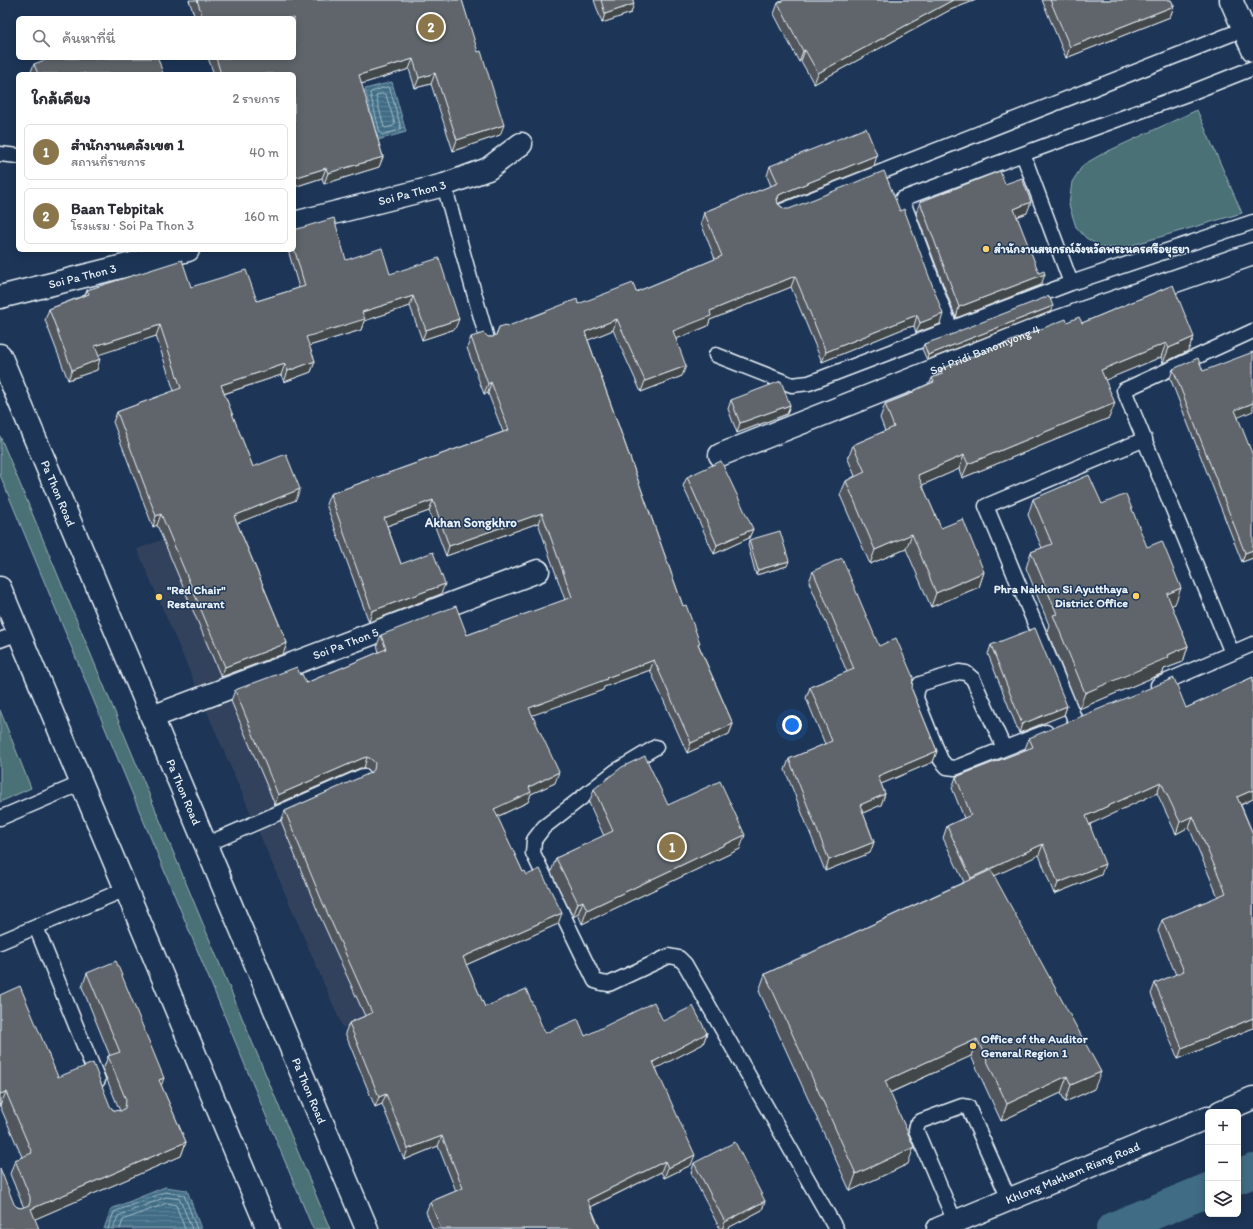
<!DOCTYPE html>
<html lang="th">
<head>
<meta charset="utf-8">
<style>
  body { margin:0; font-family:Itim,"Playpen Sans Thai",sans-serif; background:#f2f2f3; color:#2b2b33 }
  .controls { position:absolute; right:12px; bottom:12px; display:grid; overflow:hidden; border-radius:6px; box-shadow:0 2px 10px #0003 }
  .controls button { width:36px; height:36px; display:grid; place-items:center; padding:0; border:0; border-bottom:1px solid #e1e1e2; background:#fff; color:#2b2b33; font:20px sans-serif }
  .you { position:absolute; left:792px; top:725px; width:14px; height:14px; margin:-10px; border:3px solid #fff; border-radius:50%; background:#1a73e8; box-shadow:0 0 0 6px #1a73e833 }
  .badge { display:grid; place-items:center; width:26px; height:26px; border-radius:50%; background:#8a764a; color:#fff; font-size:13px; font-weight:700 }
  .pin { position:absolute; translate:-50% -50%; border:2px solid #fff; box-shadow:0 1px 4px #0006 }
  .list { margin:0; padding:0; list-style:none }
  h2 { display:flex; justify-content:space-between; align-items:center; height:52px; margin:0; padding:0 16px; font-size:17px }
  h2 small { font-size:13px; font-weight:400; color:#7c7c81 }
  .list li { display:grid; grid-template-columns:26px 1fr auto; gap:12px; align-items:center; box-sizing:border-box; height:56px; margin:0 8px 8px; padding:0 8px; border:1px solid #e1e1e2; border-radius:6px }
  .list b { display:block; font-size:15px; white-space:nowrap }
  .list p { margin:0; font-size:13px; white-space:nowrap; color:#7c7c81 }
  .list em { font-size:13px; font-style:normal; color:#7c7c81 }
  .icon { flex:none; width:22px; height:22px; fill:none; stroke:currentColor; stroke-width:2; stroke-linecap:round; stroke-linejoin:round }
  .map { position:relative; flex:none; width:1253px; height:1229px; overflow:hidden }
  .search { position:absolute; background:#fff; box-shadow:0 2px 10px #0003; left:16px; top:16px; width:280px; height:44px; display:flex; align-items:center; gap:10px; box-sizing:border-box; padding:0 14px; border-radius:6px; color:#7c7c81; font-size:15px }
  .panel { position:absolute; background:#fff; box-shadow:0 2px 10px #0003; left:16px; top:72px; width:280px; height:180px; border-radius:6px }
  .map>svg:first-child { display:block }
</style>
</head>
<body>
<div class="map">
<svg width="1253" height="1229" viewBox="0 0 1253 1229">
  <defs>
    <pattern id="water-rules" width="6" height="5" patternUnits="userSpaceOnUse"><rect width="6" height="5" fill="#416d85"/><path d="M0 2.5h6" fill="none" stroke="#5c8297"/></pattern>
  </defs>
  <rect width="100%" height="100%" fill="#1d3557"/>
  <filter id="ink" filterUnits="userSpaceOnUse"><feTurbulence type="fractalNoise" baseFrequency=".025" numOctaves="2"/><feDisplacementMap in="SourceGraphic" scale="8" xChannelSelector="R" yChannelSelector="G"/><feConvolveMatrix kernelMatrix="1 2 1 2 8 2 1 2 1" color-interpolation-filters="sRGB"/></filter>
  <g filter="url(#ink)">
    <path fill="#30435d" d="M230,515L433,986L343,1028L137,549Z"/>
    <path fill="#487176" stroke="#98b1b7" d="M1197,110L1242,213L1122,248H1103L1086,238L1076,227L1069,205L1072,182L1083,165L1102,154Z
      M0,436L330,1229H313L0,475Z
      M0,710L31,788L0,802Z"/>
    <path fill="url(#water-rules)" stroke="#84a2b3" d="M392,82L406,132L378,140L365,89Z
      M165,1187L187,1190L201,1229H104L111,1209Z"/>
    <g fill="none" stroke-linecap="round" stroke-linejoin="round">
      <path stroke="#a5bcca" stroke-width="1" d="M388,87L390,89L401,128L399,130L382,135L380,133L370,93L371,92Z
        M384,94L386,95L395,124L393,126L386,128L384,127L376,97L377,95Z
        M108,1229L114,1212L165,1192L184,1195L197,1229
        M113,1229L118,1216L166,1197L180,1199L192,1229
        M120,1229L123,1220L167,1203L176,1205L185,1229"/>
      <path stroke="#416d85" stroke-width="34" d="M1238,1177L1253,1171
        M1113,1229L1208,1190"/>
      <g stroke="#e8f1f8" stroke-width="17">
        <path id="lane" d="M1253,68L1190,93L1023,154L1071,283L1253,222
          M0,154L18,156
          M444,185L487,339
          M782,211L1244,29
          M951,330L902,199L1023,154
          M716,355L792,385L809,383L1071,283
          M0,640L19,633
          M1232,653L1124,390L1253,331
          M1158,685L1253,644
          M1075,720L986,506L1145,439
          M656,747L616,771L544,827L534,840L533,853L595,981L602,983L609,984L669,956L679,958L685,964L836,1229
          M1004,748L973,679L966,673L959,672L920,684L917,691L916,698L941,760L947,767L955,768L1046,732
          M0,818L82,783
          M205,845L363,776
          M36,927L98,1080
          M0,942L126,889
          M955,1222L916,1130L917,1125L921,1121L962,1106L968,1107L1009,1199"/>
      </g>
      <g stroke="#e8f1f8" stroke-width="25">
        <g id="street">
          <path id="s1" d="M294,223L444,185L488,169L521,144"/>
          <path id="s2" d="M0,297L188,250"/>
          <path id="s3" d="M720,455L1051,324L1253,254"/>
          <path id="s4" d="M152,717L538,571"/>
        </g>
      </g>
      <g stroke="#e8f1f8" stroke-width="25">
        <g id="secondary">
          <path id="s5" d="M0,355L367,1229"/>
          <path d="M0,588L268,1229"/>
          <path d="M1220,1112L1253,1098"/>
          <path id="s6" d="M938,1229L1208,1117"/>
        </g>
      </g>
      <g stroke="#e8f1f8" stroke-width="25">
        <path id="primary" d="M1231,0L1253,50"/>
      </g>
      <use href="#lane" stroke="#1d3557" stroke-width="14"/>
      <use href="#street" stroke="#1d3557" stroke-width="22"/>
      <use href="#secondary" stroke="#1d3557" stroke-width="22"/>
      <use href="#primary" stroke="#1d3557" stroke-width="22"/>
    </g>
    <path fill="#51575b" stroke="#e8f1f8" d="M189,0H462L500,135L453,151L431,84L415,88L409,69L361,84L383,157L379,167L324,184L322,178L294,187V74H214L208,58H294V18H195Z
      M594,0H633L631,13L602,23Z
      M784,0H976L950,10L814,84L801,61L799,62L774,14L778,3Z
      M1042,0H1171L1174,6L1170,17L1066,58Z
      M34,64L163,74H30Z
      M770,166H874L779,203L778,204L940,324L916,333L914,326L905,328L822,362L791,287L710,320L708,326L676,339L682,376L641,392L613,330L588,340L683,606L699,646L733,724L729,734L687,753L650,670L604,687L603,690L532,715L555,783L531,794L528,802L497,817L523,872L527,875L558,924L466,965L485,1007L545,1033L585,1036L663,1021L707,1033L703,1044L656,1068L691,1165L664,1178L661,1172L591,1207L600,1229H433L426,1212L430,1202L456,1191L438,1146L404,1160L382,1104L375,1107L345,1033L349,1023L365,1016L318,912L281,821L285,811L371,773L368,769L364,768H360L275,805L231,701L235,690L300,675L306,683L379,652L377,645L381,635H467L565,600L538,523L446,556L429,511L387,526L401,564L441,594L369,622L326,504L330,494L503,432L488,393L484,394L467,348L471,337H493L496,335L499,327H506L578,304L636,292L715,259L701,223L704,212L771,186L767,176Z
      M1005,184L1027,213L1017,217L1041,285L956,318L916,213L920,202Z
      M294,230L346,260L390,274L455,329L422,340L410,306L364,321L361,330L309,346L315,361L311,372L284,382L281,375L224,394L253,467L296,500L237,523L287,643L283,654L221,677L157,525L153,527L113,422L117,412L174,391L156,336L99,354L97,370L68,380L45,320L49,309L85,295L87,290L191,287L257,301L299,288L288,250H294Z
      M1173,285L1188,351L1163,363L1161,357L1105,380L1109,418L962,478L959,469L922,485L941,528L984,572L979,587L931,607L906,549L870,564L840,495L846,481L855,476L848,459L853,445L885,431L880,418L885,404L912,393L913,391L930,383L932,378L938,375L941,369L1067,322L1082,323Z
      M1052,311L927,360L922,349L924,344Z
      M1173,369L1203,371L1238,417L1253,558L1242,562L1170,378Z
      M731,400L790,405L787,414L737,433L728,409Z
      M687,477L753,529L749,538L714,554L683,486Z
      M1033,499L1102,504L1147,547L1175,604L1171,605L1188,646L1183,662L1164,669L1163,673L1079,709L1047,631L1049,625L1026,568L1031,552L1042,548L1028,515Z
      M749,540L787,566L756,575L748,545Z
      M813,571L879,646L912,690L937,751L933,762L881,784L885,794L881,805L863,813L874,842L870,853L825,871L785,770L789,759L825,744L806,698L810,687L847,672L809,582Z
      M991,645L1067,706L1064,715L1019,733L988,654Z
      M1253,677V799L1241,805L1253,834V1028L1178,1059L1151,994L1155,983L1176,975L1158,931L1162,920L1218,897L1189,827L1176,834L1157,793L1090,824L1101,875L1054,894L1039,855L994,876L1094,1089L1065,1102L1061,1093L1001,1121L971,1056L890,1093L908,1164L850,1191L759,991L765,974L964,882L943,838L947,826L964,818L952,788L956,777L1026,750L1025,749L1029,738L1186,708Z
      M594,789L668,805L740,849L582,924L578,914L573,917L551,872L556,858L604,836L589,803Z
      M87,973L161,1085L186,1142L181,1156L35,1219L0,1229L14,1204L17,1207L21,1208H24L10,1174L15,1160L22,1157L0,1106V995L58,1077L110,1106L113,1110L120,1111L103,1070L108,1056H110L82,987Z
      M694,1163L765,1201L762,1210L726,1229H720L691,1173Z"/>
    <path fill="#42474a" stroke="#e8f1f8" d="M953,0H976L950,10L814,84L818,73Z
      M634,4L631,13L602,23L605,14Z
      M1174,6L1170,17L1066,58L1070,47Z
      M805,50L801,61L799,62L803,51Z
      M413,59L409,69L355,86L359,75Z
      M435,73L431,84L415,88L419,78Z
      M504,125L500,135L453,151L457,140Z
      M877,155L874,166L779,203L776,205L779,195L783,193Z
      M383,157L379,167L324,184L328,173Z
      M326,168L322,178L294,187V178Z
      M1031,202L1027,213L1010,219L1014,209Z
      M1045,274L1041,285L956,318L959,307Z
      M795,276L791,287L710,320L708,326L669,342L673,331L710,311Z
      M413,296L410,306L364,321L361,330L302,348L306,337L362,312Z
      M1053,306L1052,311L927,360L928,355Z
      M943,314L940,324L916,333L920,323Z
      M917,315L914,326L905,328L822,362L826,352L909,318Z
      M459,319L455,329L422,340L426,330Z
      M617,319L613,330L581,343L585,332Z
      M160,325L156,336L92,357L95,346Z
      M1194,337L1188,351L1163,363L1169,348Z
      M1166,343L1161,357L1096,384L1101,370Z
      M100,359L97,370L68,380L72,370Z
      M315,361L311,372L284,382L288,371Z
      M285,364L281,375L217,396L221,385Z
      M686,366L682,376L641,392L645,381Z
      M491,382L488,393L484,394L488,384Z
      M1115,403L1109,418L962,478L968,464Z
      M1253,403V411L1232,420L1235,410Z
      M790,405L787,414L737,433L740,423Z
      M964,455L959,469L913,489L918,475Z
      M300,489L296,500L230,526L234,516Z
      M433,500L429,511L381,528L384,518Z
      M542,513L538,523L446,556L449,546Z
      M161,514L157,525L153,527L156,516Z
      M753,529L749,538L714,554L717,545Z
      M912,534L906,549L870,564L875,550Z
      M1253,550V558L1242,562L1245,553Z
      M789,561L787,566L756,575L758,570Z
      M984,572L979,587L931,607L936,593Z
      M445,584L441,594L369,622L372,611Z
      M1181,588L1175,604L1161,610L1167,594Z
      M287,643L283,654L221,677L225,667Z
      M1188,646L1183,662L1164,669L1163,673L1079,709L1085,693L1168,655Z
      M654,660L650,670L604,687L603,690L525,718L529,708L606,678Z
      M1067,706L1064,715L1019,733L1022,724Z
      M733,724L729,734L687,753L691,743Z
      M937,751L933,762L874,787L878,776Z
      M367,757L364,768H360L275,805L278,795L363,758Z
      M559,772L555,783L531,794L528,802L490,820L494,809L529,787Z
      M1161,782L1157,793L1082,828L1086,816Z
      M1253,790V799L1233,808L1237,797Z
      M885,794L881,805L856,816L860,805Z
      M1193,816L1189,827L1176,834L1180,822Z
      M745,835L740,849L582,924L587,910Z
      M874,842L870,853L825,871L829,860Z
      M1043,844L1039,855L967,889L971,878Z
      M1105,864L1101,875L1054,894L1058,883Z
      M583,901L578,914L573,917L578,903Z
      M562,913L558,924L459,968L463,957Z
      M1253,1018V1028L1178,1059L1182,1048Z
      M707,1033L703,1044L649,1072L653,1062Z
      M977,1039L971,1056L878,1098L885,1081Z
      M1101,1072L1094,1089L1065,1102L1071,1085Z
      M1067,1076L1061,1093L1001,1121L1007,1104Z
      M164,1078L159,1092V1080Z
      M6,1092L0,1106V1094Z
      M386,1094L382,1104L375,1107L379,1097Z
      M442,1136L438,1146L404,1160L408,1149Z
      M186,1142L181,1156L26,1223L31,1209Z
      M914,1147L908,1164L850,1191L856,1174Z
      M695,1155L691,1165L664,1178L668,1168Z
      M665,1161L661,1172L584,1210L587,1200Z
      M765,1201L762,1210L726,1229H722L725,1222Z"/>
    <path fill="#5e656a" stroke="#e8f1f8" d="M197,0H462L478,52L481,51L504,125L457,140L435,73L419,78L413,59L359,75L383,157L328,173L326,168L294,178V74H221L216,58H294V18H203Z
      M601,0H633L634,4L605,14Z
      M784,0H953L818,73L805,50L803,51L778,3Z
      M1050,0H1171L1174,6L1070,47Z
      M50,58H158L163,74H85V73L83,74H38L34,64Z
      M866,128L877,155L783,193L779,195L777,199L778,204L784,209H789L884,171L900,211L904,209L943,314L920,323L917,315L909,318L826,352L795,276L710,311L711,316L673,331L686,366L645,381L617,319L585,332L683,606L686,605L700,643L698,644L733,724L691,743L654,660L606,678L607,679L529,708L559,772L529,787L531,792L494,809L523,872L525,871L527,875L540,869L562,913L463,957L485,1007L526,989L545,1033L578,1019L585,1036L654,1002L663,1021L693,1006L707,1033L653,1062L695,1155L668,1168L665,1161L587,1200L600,1229H441L430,1202L463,1188L442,1136L408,1149L386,1094L379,1097L349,1023L372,1013L322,901L285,811L370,773L374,770L375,763L371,759L367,757L363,758L278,795L235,690L297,667L300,675L302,674L306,683L386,649L381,635L456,606L467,635L572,597L542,513L449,546L433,500L384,518L401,564L433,552L445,584L372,611L330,494L509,430L491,382L488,384L471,337L484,333L488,337H493L497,334L499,327L506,325V327L577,299L578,304L633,283L636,292L722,256L704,212L778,183L770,166Z
      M1000,171L1005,184L1022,178L1031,202L1014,209L1039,273L1044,271L1045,274L959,307L920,202Z
      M334,218L346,260L382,248L390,274L439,258L459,319L426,330L413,296L362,312L365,319L306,337L315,361L288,371L285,364L221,385L253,467L286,454L300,489L234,516L287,643L225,667L161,514L156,516L117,412L181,388L160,325L95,346L100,359L72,370L49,309L89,294L87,290L182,260L191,287L246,270L257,301L305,286L294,248V230Z
      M1173,285L1194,337L1169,348L1166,343L1101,370L1115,403L968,464L964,455L918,475L941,528L963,519L984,572L936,593L912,534L875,550L846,481L865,472L853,445L894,427L885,404L913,393V391L934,382L932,378L942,374L941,369L1066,319L1067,322L1079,317L1082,323Z
      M1049,296L1053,306L928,355L924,344L956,333L959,331Z
      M1253,352V403L1235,410L1253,456V550L1245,553L1173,369L1198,358L1203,371Z
      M781,381L790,405L740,423L731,400Z
      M721,461L753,529L717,545L687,477Z
      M1089,475L1102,504L1126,494L1147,547L1162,541L1181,588L1167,594L1188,646L1168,655L1169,657L1085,693L1053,615L1057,614L1031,552L1052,544L1033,499Z
      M780,531L789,561L758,570L749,540Z
      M842,558L879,646L896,638L913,677L912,690L937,751L878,776L885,794L860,805L874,842L829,860L789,759L832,741L810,687L854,669L813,571Z
      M1035,628L1067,706L1022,724L991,645Z
      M1253,677V790L1237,797L1253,834V1018L1182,1048L1155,983L1184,971L1162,920L1226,893L1193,816L1180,822L1161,782L1086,816L1105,864L1058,883L1043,844L971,878L947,826L971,815L956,777L1033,747L1029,738L1174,678L1186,708Z
      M645,756L668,805L720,781L745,835L587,910L583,901L578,903L556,858L613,831L594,789L622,767Z
      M991,870L1101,1072L1071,1085L1067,1076L1007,1104L977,1039L885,1081L914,1147L856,1174L765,974Z
      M116,961L164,1078L159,1080L186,1142L31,1209L39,1229H0V1168L14,1204L17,1207L21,1208L29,1205L30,1202V1197L15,1160L32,1153L6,1092L0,1094V995L20,986L58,1077L93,1063L110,1106L113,1110L121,1111L125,1108L126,1100L108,1056L120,1052L87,973Z
      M735,1142L765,1201L725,1222L694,1163Z"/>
  </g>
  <g fill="#ffd166" stroke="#1d3557" stroke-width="1.5">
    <circle cx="986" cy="249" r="4"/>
    <circle cx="1136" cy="596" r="4"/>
    <circle cx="159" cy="597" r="4"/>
    <circle cx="973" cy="1046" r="4"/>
  </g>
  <g text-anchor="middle" stroke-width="3" stroke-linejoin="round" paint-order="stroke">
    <g font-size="12" fill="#e8f1f8" stroke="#1d3557">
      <text dy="4" stroke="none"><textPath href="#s1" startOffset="122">Soi Pa Thon 3</textPath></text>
      <text dy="4" stroke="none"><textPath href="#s2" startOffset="85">Soi Pa Thon 3</textPath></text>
      <text dy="4" stroke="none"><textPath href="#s3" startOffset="285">Soi Pridi Banomyong 4</textPath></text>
      <text dy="4" stroke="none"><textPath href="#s5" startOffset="150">Pa Thon Road</textPath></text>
      <text dy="4" stroke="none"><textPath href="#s4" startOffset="207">Soi Pa Thon 5</textPath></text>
      <text dy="4" stroke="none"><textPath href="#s5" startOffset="474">Pa Thon Road</textPath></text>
      <text dy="4" stroke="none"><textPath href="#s5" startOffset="798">Pa Thon Road</textPath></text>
      <text dy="4" stroke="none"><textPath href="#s6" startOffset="146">Khlong Makham Riang Road</textPath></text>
    </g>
    <g font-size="12" font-weight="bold" fill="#e8f1f8" stroke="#1d3557" text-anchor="start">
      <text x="994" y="253">สํานักงานสหกรณ์จังหวัดพระนครศรีอยุธยา</text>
      <text x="1128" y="593" text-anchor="end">Phra Nakhon Si Ayutthaya<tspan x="1128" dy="14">District Office</tspan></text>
      <text x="167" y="594">"Red Chair"<tspan x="167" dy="14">Restaurant</tspan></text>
      <text x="981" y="1043">Office of the Auditor<tspan x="981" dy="14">General Region 1</tspan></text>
    </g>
    <g font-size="13" font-weight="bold" fill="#e8f1f8" stroke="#1d3557">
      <text x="471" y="527">Akhan Songkhro</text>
    </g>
  </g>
</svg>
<div class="controls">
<button>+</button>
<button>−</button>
<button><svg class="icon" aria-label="layers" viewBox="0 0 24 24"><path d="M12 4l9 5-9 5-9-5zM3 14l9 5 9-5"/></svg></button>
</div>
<div class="you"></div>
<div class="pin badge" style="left:672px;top:847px">1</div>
<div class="pin badge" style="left:431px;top:27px">2</div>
<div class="search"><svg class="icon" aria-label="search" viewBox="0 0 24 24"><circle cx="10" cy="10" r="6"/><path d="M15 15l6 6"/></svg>ค้นหาที่นี่</div>
<section class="panel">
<h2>ใกล้เคียง<small>2 รายการ</small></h2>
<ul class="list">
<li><span class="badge">1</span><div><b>สำนักงานคลังเขต 1</b><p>สถานที่ราชการ</p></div><em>40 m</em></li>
<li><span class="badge">2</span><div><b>Baan Tebpitak</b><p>โรงแรม · Soi Pa Thon 3</p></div><em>160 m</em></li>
</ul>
</section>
</div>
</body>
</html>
